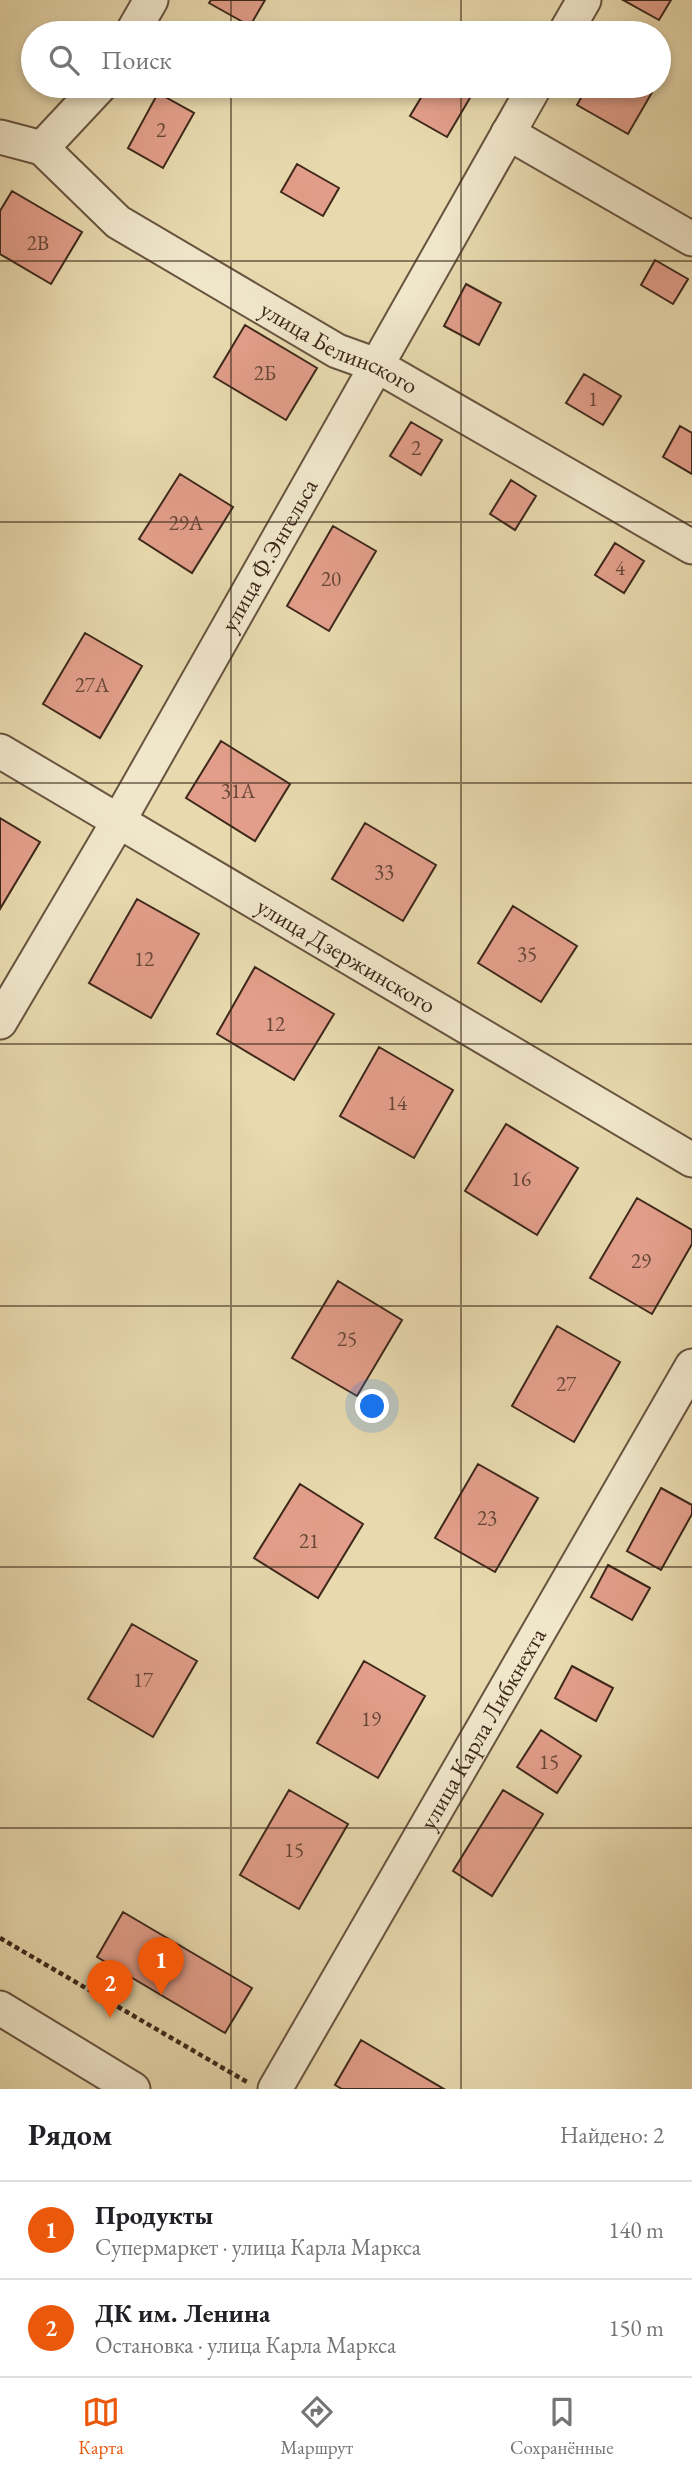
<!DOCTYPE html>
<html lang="ru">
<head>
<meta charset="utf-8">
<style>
  body { margin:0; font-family:"EB Garamond",serif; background:#f6f6f6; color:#202124 }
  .you { position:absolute; left:373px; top:1407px; width:24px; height:24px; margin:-18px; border:5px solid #fff; border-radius:50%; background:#1a73e8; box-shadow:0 0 0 10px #1a73e833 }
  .badge { display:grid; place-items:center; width:46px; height:46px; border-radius:50%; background:#ea580c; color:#fff; font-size:23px; font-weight:700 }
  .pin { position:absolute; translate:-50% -58px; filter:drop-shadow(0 2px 4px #0008) }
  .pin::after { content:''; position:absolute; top:37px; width:24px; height:21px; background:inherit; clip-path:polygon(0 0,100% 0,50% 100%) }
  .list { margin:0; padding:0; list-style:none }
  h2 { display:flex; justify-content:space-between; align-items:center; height:91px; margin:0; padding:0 28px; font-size:30px }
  h2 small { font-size:23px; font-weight:400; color:#757577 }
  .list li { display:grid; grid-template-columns:46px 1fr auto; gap:21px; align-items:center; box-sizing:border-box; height:98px; padding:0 28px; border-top:2px solid #e0e0e0 }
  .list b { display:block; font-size:26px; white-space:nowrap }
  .list p { margin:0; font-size:23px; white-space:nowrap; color:#757577 }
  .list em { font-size:23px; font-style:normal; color:#757577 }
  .icon { flex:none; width:38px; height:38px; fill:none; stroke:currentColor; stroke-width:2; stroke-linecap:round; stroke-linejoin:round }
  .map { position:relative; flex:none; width:692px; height:2089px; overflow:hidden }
  .search { position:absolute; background:#fff; box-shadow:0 4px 10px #0003; left:21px; right:21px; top:21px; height:77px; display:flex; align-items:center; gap:18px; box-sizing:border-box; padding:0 24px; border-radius:38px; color:#757577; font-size:26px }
  .sheet { height:287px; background:#fff }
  nav { display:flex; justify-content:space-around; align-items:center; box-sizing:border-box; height:98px; border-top:2px solid #e0e0e0; background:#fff; font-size:19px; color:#757577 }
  nav a { display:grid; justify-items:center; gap:4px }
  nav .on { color:#ea580c }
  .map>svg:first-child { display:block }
</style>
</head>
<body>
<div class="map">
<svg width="692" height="2089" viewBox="0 0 692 2089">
  <rect width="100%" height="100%" fill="#e8d9ae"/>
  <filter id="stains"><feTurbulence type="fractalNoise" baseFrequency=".00286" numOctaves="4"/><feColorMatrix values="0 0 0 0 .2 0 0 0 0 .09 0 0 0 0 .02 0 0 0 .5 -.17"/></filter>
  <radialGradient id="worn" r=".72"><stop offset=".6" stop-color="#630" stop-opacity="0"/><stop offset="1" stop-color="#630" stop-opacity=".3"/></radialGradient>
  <path fill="#e29e8a" stroke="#3d281a" stroke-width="2" d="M211,0H265L250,26L209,3Z
    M623,0H671L659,20Z
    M428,86H477L447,137L410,116Z
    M588,86H648L654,89L628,134L577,105Z
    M158,93L194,113L163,168L128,148Z
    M297,164L339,188L323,216L281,192Z
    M12,191L82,232L51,284L0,254V211Z
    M655,260L688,279L673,304L641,285Z
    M466,284L501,303L479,345L444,326Z
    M245,325L317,368L286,420L214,377Z
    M584,374L621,396L603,425L566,403Z
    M411,422L442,440L421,475L390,456Z
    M680,426L692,433V474L663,457Z
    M180,474L233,507L192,573L139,539Z
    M511,480L536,496L515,530L490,514Z
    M333,526L376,551L329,631L287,606Z
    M615,543L644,561L624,593L595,575Z
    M85,633L142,666L100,738L43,704Z
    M221,741L290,784L255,841L186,798Z
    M0,818L40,842L0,909Z
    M365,823L436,865L403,921L332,879Z
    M137,899L199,934L151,1018L89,983Z
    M513,906L577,946L541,1002L478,963Z
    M255,967L334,1014L294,1080L217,1034Z
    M379,1047L453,1090L414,1158L340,1116Z
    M506,1124L578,1168L537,1235L465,1191Z
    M637,1198L692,1230V1244L652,1314L590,1278Z
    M338,1281L402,1320L357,1396L292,1358Z
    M557,1326L620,1362L574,1442L512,1406Z
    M478,1464L538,1498L495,1572L435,1538Z
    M300,1484L363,1524L318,1598L254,1558Z
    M661,1488L692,1505V1514L661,1570L627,1551Z
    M608,1565L650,1588L632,1620L591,1597Z
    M132,1624L197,1661L153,1737L88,1699Z
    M364,1661L425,1696L378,1778L317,1743Z
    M572,1666L613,1688L596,1721L555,1698Z
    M541,1730L581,1756L557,1793L517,1767Z
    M289,1790L348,1824L299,1909L240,1875Z
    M503,1790L543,1814L492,1896L453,1871Z
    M123,1912L252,1988L225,2033L97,1957Z
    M361,2040L444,2089H342L335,2085Z"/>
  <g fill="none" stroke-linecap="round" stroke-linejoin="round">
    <g stroke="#68543f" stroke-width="37">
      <g id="minor">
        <path d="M132,33L151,0"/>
        <path d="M565,33L584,0"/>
        <path d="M508,133L692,239"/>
        <path id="s1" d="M0,137L42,148L118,222L337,351L376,365L692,547"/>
        <path d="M42,148L100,86"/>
        <path id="s2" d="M0,751L692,1160"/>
        <path id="s3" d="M0,1022L118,822L535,86"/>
        <path d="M0,2008L133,2089"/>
        <path id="s4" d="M275,2089L692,1366"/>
      </g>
    </g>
    <path stroke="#3d281a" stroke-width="4.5" stroke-dasharray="5 3.5" stroke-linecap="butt" d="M0,1938L247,2082"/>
    <use href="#minor" stroke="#f0e6ca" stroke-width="33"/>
  </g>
  <path fill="none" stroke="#3d281a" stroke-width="2" stroke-opacity="0.55" d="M231,0V33M461,0V33M231,86V2089M461,86V2089M0,261H692M0,522H692M0,783H692M0,1044H692M0,1306H692M0,1567H692M0,1828H692"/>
  <g text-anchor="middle" stroke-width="5" stroke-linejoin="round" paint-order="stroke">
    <g font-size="21" fill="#664636">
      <text x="161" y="137">2</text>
      <text x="38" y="250">2В</text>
      <text x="265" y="380">2Б</text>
      <text x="593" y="406">1</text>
      <text x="416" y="455">2</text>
      <text x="186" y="530">29А</text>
      <text x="620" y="575">4</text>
      <text x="331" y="586">20</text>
      <text x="92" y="692">27А</text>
      <text x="238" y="798">31А</text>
      <text x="384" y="879">33</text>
      <text x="527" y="961">35</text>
      <text x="144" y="966">12</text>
      <text x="275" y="1031">12</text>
      <text x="397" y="1110">14</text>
      <text x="521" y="1186">16</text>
      <text x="641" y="1268">29</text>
      <text x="347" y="1346">25</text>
      <text x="566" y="1391">27</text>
      <text x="487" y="1525">23</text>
      <text x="309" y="1548">21</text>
      <text x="143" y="1687">17</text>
      <text x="371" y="1726">19</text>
      <text x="549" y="1769">15</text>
      <text x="294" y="1857">15</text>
    </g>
    <g font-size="24" fill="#3d281a" stroke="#f0e6ca">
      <text dy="8" stroke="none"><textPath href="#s1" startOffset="404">улица Белинского</textPath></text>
      <text dy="8" stroke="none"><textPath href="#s3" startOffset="539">улица Ф.Энгельса</textPath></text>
      <text dy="8" stroke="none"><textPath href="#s2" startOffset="402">улица Дзержинского</textPath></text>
      <text dy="8" stroke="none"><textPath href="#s4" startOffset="416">улица Карла Либкнехта</textPath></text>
    </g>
  </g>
  <rect width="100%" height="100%" filter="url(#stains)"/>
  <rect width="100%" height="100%" fill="url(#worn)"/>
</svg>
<div class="you"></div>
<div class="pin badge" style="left:161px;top:1995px">1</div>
<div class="pin badge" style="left:110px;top:2018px">2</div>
<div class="search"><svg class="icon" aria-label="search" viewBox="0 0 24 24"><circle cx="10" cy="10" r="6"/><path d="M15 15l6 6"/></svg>Поиск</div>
</div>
<section class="sheet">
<h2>Рядом<small>Найдено: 2</small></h2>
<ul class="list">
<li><span class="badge">1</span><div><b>Продукты</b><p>Супермаркет · улица Карла Маркса</p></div><em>140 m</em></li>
<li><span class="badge">2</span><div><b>ДК им. Ленина</b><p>Остановка · улица Карла Маркса</p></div><em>150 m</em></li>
</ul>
</section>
<nav>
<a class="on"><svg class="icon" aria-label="map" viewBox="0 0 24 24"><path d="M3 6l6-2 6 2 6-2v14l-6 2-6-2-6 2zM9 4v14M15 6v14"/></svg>Карта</a>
<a><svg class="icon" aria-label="directions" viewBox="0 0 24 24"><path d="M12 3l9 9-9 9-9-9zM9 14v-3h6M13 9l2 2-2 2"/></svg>Маршрут</a>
<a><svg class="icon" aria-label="saved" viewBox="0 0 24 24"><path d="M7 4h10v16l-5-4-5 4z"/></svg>Сохранённые</a>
</nav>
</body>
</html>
